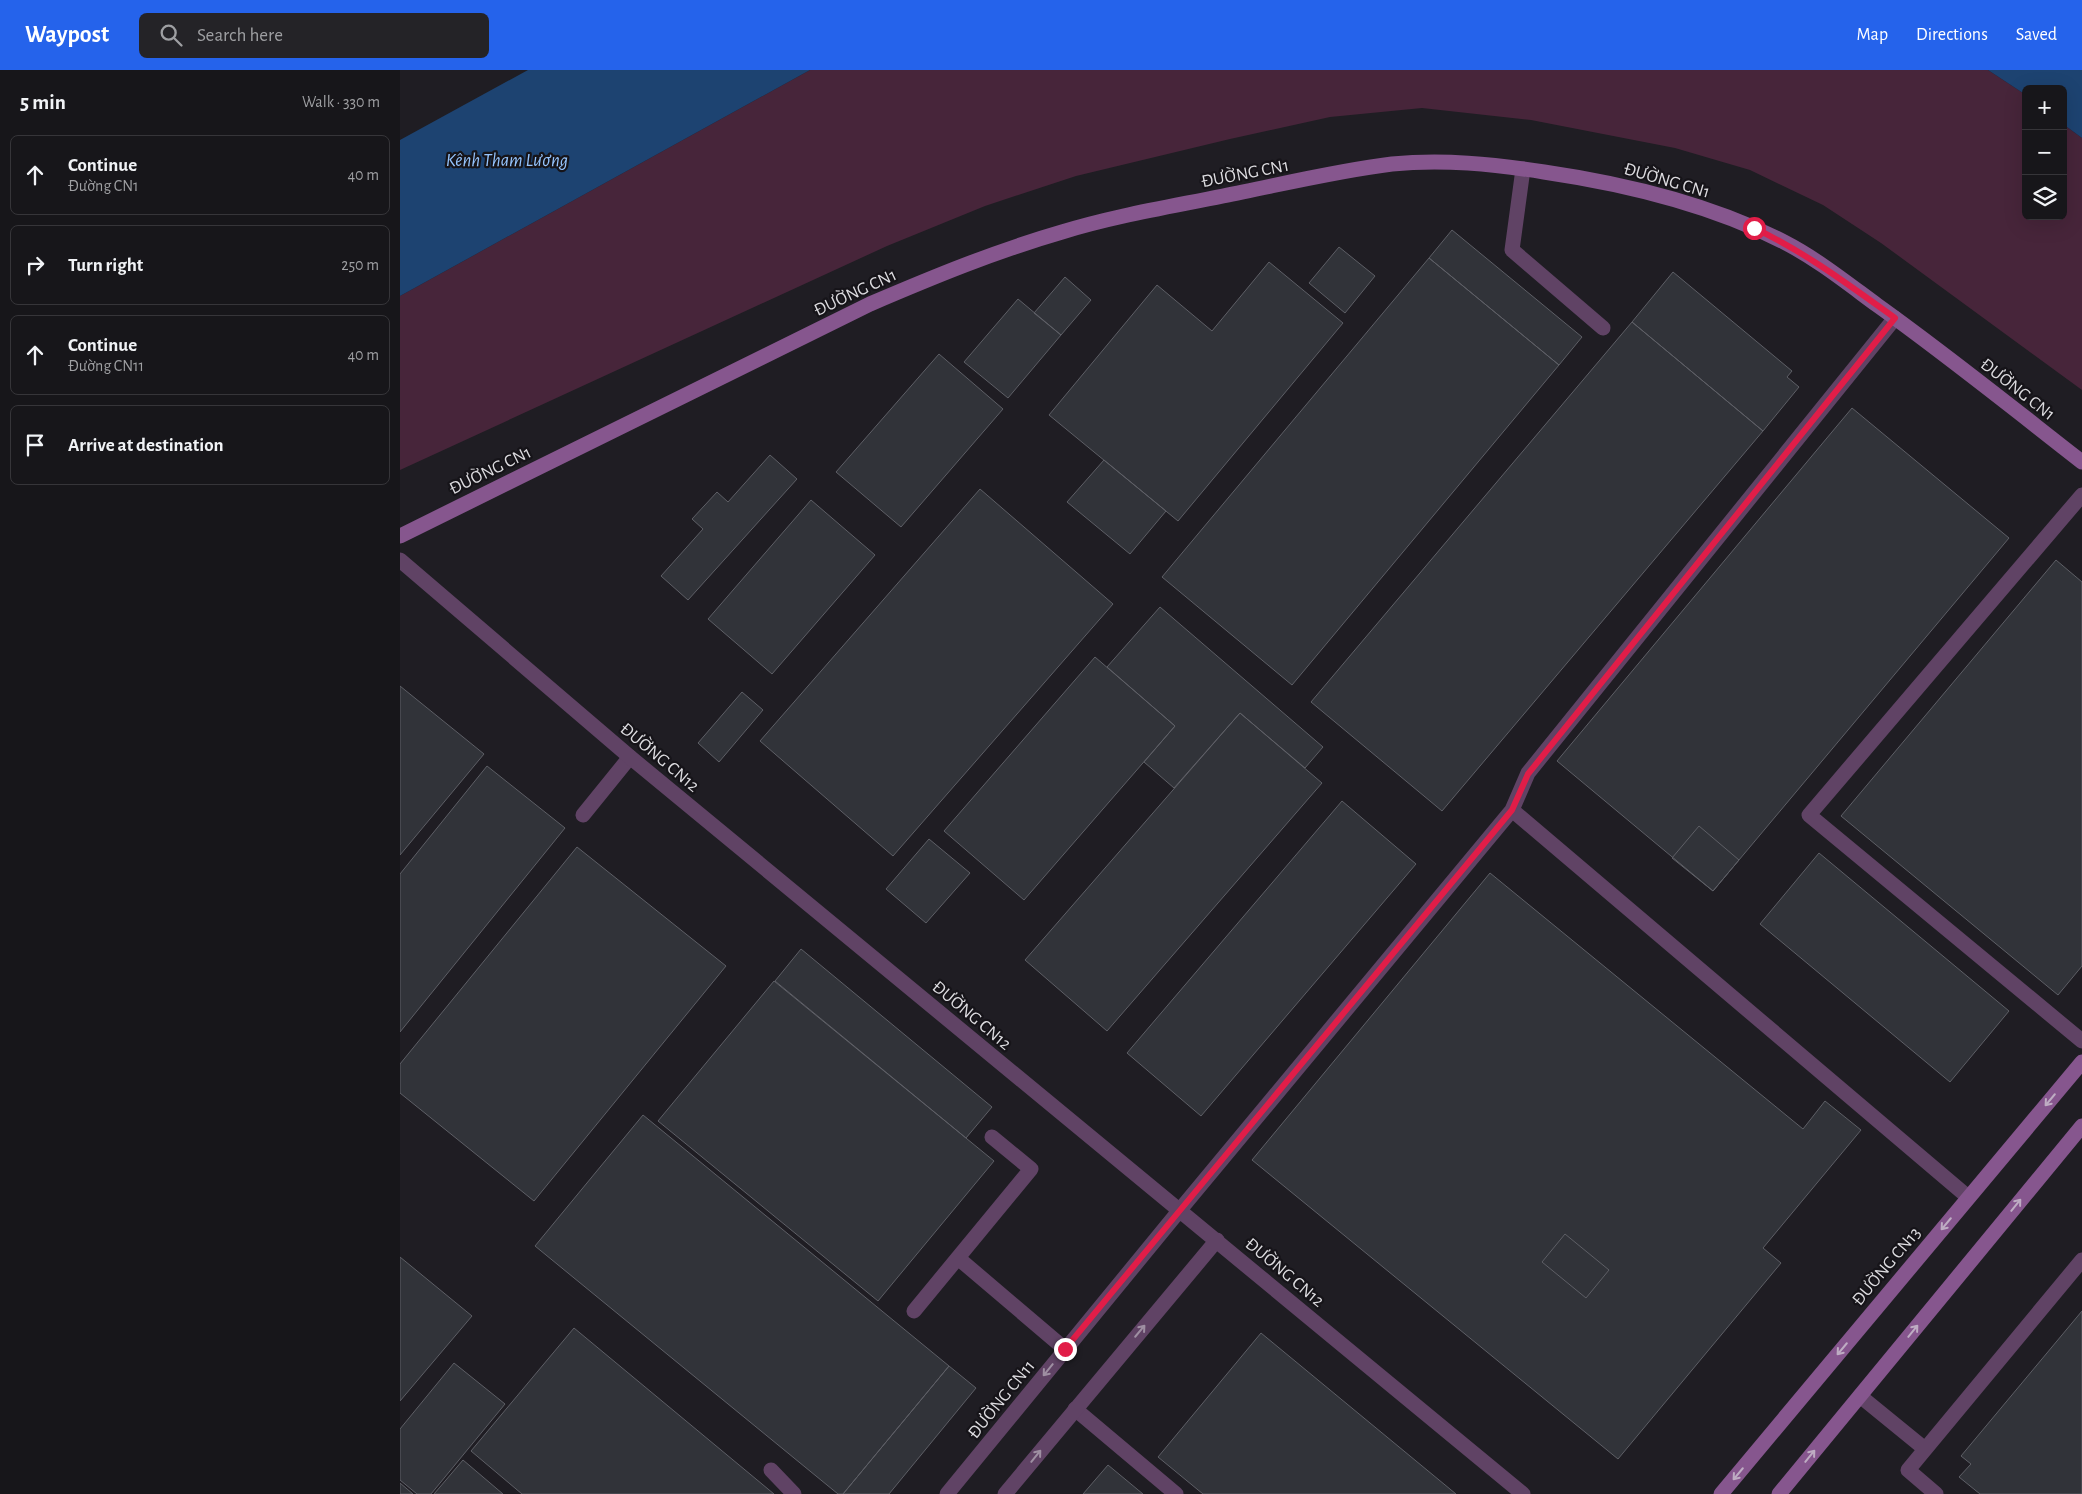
<!DOCTYPE html>
<html lang="en">
<head>
<meta charset="utf-8">
<style>
  body { margin:0; font-family:"Alegreya Sans",sans-serif; background:#242327; color:#f1f3f6 }
  .controls { position:absolute; right:15px; top:15px; display:grid; overflow:hidden; border-radius:8px; box-shadow:0 5px 20px #0002 }
  .controls button { width:45px; height:45px; display:grid; place-items:center; padding:0; border:0; border-bottom:1px solid #363539; background:#17161a; color:#f1f3f6; font:25px sans-serif }
  .stop { position:absolute; width:15px; height:15px; margin:-11px; border:4px solid #e11d48; border-radius:50%; background:#fff }
  .stop.end { background:#e11d48; border-color:#fff; box-shadow:0 1px 5px #0008 }
  .list { margin:0; padding:0; list-style:none }
  h2 { display:flex; justify-content:space-between; align-items:center; height:65px; margin:0; padding:0 20px; font-size:21px }
  h2 small { font-size:16px; font-weight:400; color:#9e9fa2 }
  .list li { display:grid; grid-template-columns:32px 1fr auto; gap:15px; align-items:center; box-sizing:border-box; height:80px; margin:0 10px 10px; padding:0 10px; border:1px solid #363539; border-radius:8px }
  .list b { display:block; font-size:19px; white-space:nowrap }
  .list p { margin:0; font-size:16px; white-space:nowrap; color:#9e9fa2 }
  .list em { font-size:16px; font-style:normal; color:#9e9fa2 }
  .icon { flex:none; width:28px; height:28px; fill:none; stroke:currentColor; stroke-width:2; stroke-linecap:round; stroke-linejoin:round }
  .map { position:relative; flex:none; width:1682px; height:1424px; overflow:hidden }
  header { display:flex; align-items:center; gap:30px; box-sizing:border-box; height:70px; padding:0 25px; background:#2563eb; color:#fff }
  header strong { font-size:24px }
  nav { display:flex; gap:28px; margin-inline-start:auto; font-size:18px }
  .search { width:350px; height:45px; background:#242327; display:flex; align-items:center; gap:12px; box-sizing:border-box; padding:0 18px; border-radius:8px; color:#9e9fa2; font-size:19px }
  main { display:flex }
  aside { flex:1; background:#17161a }
  .map>svg:first-child { display:block }
</style>
</head>
<body>
<header>
<strong>Waypost</strong>
<div class="search"><svg class="icon" aria-label="search" viewBox="0 0 24 24"><circle cx="10" cy="10" r="6"/><path d="M15 15l6 6"/></svg>Search here</div>
<nav><a>Map</a><a>Directions</a><a>Saved</a></nav>
</header>
<main>
<aside>
<h2>5 min<small>Walk · 330 m</small></h2>
<ul class="list">
<li><svg class="icon" aria-label="ahead" viewBox="0 0 24 24"><path d="M12 20V5M6 11l6-6 6 6"/></svg><div><b>Continue</b><p>Đường CN1</p></div><em>40 m</em></li>
<li><svg class="icon" aria-label="right" viewBox="0 0 24 24"><path d="M7 20v-9h11M14 6l5 5-5 5"/></svg><div><b>Turn right</b></div><em>250 m</em></li>
<li><svg class="icon" aria-label="ahead" viewBox="0 0 24 24"><path d="M12 20V5M6 11l6-6 6 6"/></svg><div><b>Continue</b><p>Đường CN11</p></div><em>40 m</em></li>
<li><svg class="icon" aria-label="arrive" viewBox="0 0 24 24"><path d="M6 21V4h12l-3 4 3 4H6"/></svg><div><b>Arrive at destination</b></div></li>
</ul>
</aside>
<div class="map">
<svg width="1682" height="1424" viewBox="0 0 1682 1424">
  <rect width="100%" height="100%" fill="#1f1d23"/>
  <path fill="#47253a" d="M410,0H1588L1626,25V146H1663V54L1682,68V320L1481,173L1423,135L1350,100L1275,78L1131,50L1022,38L930,47L830,69L676,106L585,136L487,176L0,400V226Z"/>
  <path fill="#1d4371" d="M128,0H410L0,226V70Z
    M1588,0H1682V68L1663,54V19H1626V25Z"/>
  <path fill="#313339" stroke="#5e5f66" d="M1052,160L1182,267L1159,295L1029,188Z
    M939,177L975,206L945,243L909,213Z
    M1029,188L1159,295L892,615L762,507Z
    M869,192L943,253L778,451L649,345L757,215L812,261Z
    M1273,202L1392,301L1387,307L1399,317L1363,361L1232,252Z
    M665,207L691,230L661,265L634,243Z
    M618,229L661,265L608,328L564,292Z
    M1232,252L1363,361L1042,741L911,632Z
    M539,284L603,339L501,457L436,402Z
    M1452,338L1609,468L1313,821L1157,691Z
    M370,385L397,409L288,530L261,506L303,459L292,449L317,422L328,432Z
    M704,390L766,441L730,484L667,432Z
    M580,419L713,534L493,786L360,671Z
    M411,430L475,485L372,604L308,549Z
    M1656,490L1682,512V896L1658,925L1441,746Z
    M760,537L923,677L905,698L840,643L774,718L744,692L775,656L707,597Z
    M695,587L775,656L624,830L544,761Z
    M0,616L84,684L0,785Z
    M342,622L363,640L319,692L298,673Z
    M840,643L922,713L707,961L625,890Z
    M87,696L165,758L0,962V804Z
    M942,731L1016,794L801,1046L727,983Z
    M1299,756L1339,790L1313,821L1272,788Z
    M529,769L570,803L526,853L486,819Z
    M177,777L326,896L134,1131L0,1023V994Z
    M1419,783L1609,941L1550,1012L1360,854Z
    M1090,803L1403,1059L1425,1031L1461,1060L1363,1178L1381,1193L1218,1389L852,1090Z
    M401,879L592,1037L566,1068L375,911Z
    M374,911L594,1091L478,1231L258,1051Z
    M243,1045L549,1296L443,1424H438L135,1176Z
    M1165,1164L1209,1200L1186,1228L1142,1192Z
    M0,1187L72,1246L0,1331Z
    M1682,1241V1424H1580L1559,1407L1571,1394L1561,1386Z
    M174,1258L374,1424H122L71,1381Z
    M861,1263L1056,1424H803L758,1387Z
    M54,1293L105,1334L31,1424H17L0,1410V1359Z
    M549,1296L576,1318L489,1424H443Z
    M63,1390L103,1424H34Z
    M708,1395L743,1424H683Z
    M0,1413L13,1424H0Z"/>
  <g fill="none" stroke-linecap="round" stroke-linejoin="round">
    <path stroke="#604365" stroke-width="15" d="M1123,99L1112,180L1203,258
      M1682,425L1409,745L1682,971
      M1112,740L1128,703L1495,248
      M183,745L230,687
      M779,1141L1112,740L1568,1127
      M558,1188L665,1279
      M514,1241L631,1099L592,1067
      M1460,1326L1525,1379
      M675,1339L776,1424
      M371,1400L394,1424
      M1536,1424L1508,1400L1682,1190"/>
    <path stroke="#604365" stroke-width="15" d="M0,490L230,687L1123,1424
      M547,1424L779,1141
      M605,1424L817,1170"/>
    <path stroke="#86568e" stroke-width="15" d="M0,466L470,234C533,207 596,181 662,162C714,146 769,137 823,126C879,115 935,101 992,94C1043,89 1093,94 1144,102C1226,114 1310,134 1384,172C1417,189 1447,213 1477,235C1547,285 1614,339 1682,392
      M1321,1424L1682,992
      M1379,1424L1682,1056"/>
  </g>
  <defs><path id="oneway-shaft" d="M-6 0H5M1.5-3L5.5 0L1.5 3" fill="none" stroke-width="1.6" stroke-linecap="round" stroke-linejoin="round" transform="scale(1.25)"/></defs>
  <g stroke="#beacc3">
    <use href="#oneway-shaft" transform="translate(1650 1030) rotate(130)"/>
    <use href="#oneway-shaft" transform="translate(1616 1135) rotate(-51)"/>
    <use href="#oneway-shaft" transform="translate(1546 1154) rotate(130)"/>
    <use href="#oneway-shaft" transform="translate(1513 1261) rotate(-51)"/>
    <use href="#oneway-shaft" transform="translate(1442 1279) rotate(130)"/>
    <use href="#oneway-shaft" transform="translate(1410 1386) rotate(-51)"/>
    <use href="#oneway-shaft" transform="translate(1338 1404) rotate(130)"/>
  </g>
  <g stroke="#9e8fa2">
    <use href="#oneway-shaft" transform="translate(740 1261) rotate(-50)"/>
    <use href="#oneway-shaft" transform="translate(648 1300) rotate(129)"/>
    <use href="#oneway-shaft" transform="translate(636 1386) rotate(-51)"/>
  </g>
  <g fill="none" stroke-linecap="round" stroke-linejoin="round">
    <path stroke="#e11d48" stroke-width="6" d="M665,1279L1112,740L1128,704L1495,248C1449,215 1405,182 1354,158"/>
  </g>
  <g text-anchor="middle" stroke-width="4.5" stroke-linejoin="round" paint-order="stroke">
    <g font-size="18" fill="#dcdbdf" stroke="#161419">
      <text transform="translate(845 103) rotate(-11)" y="6">ĐƯỜNG CN1</text>
      <text transform="translate(1267 110) rotate(16)" y="6">ĐƯỜNG CN1</text>
      <text transform="translate(455 222) rotate(-25)" y="6">ĐƯỜNG CN1</text>
      <text transform="translate(1618 319) rotate(38)" y="6">ĐƯỜNG CN1</text>
      <text transform="translate(90 400) rotate(-26)" y="6">ĐƯỜNG CN1</text>
      <text transform="translate(260 687) rotate(40)" y="6">ĐƯỜNG CN12</text>
      <text transform="translate(572 945) rotate(40)" y="6">ĐƯỜNG CN12</text>
      <text transform="translate(1486 1196) rotate(-50)" y="6">ĐƯỜNG CN13</text>
      <text transform="translate(885 1202) rotate(40)" y="6">ĐƯỜNG CN12</text>
      <text transform="translate(601 1329) rotate(-51)" y="6">ĐƯỜNG CN11</text>
    </g>
    <g font-size="19" font-style="italic" fill="#95c4fd" stroke="#161419">
      <text x="107" y="96">Kênh Tham Lương</text>
    </g>
  </g>
</svg>
<div class="controls">
<button>+</button>
<button>−</button>
<button><svg class="icon" aria-label="layers" viewBox="0 0 24 24"><path d="M12 4l9 5-9 5-9-5zM3 14l9 5 9-5"/></svg></button>
</div>
<div class="stop" style="left:1354px;top:158px"></div>
<div class="stop end" style="left:665px;top:1279px"></div>
</div>
</main>
</body>
</html>
